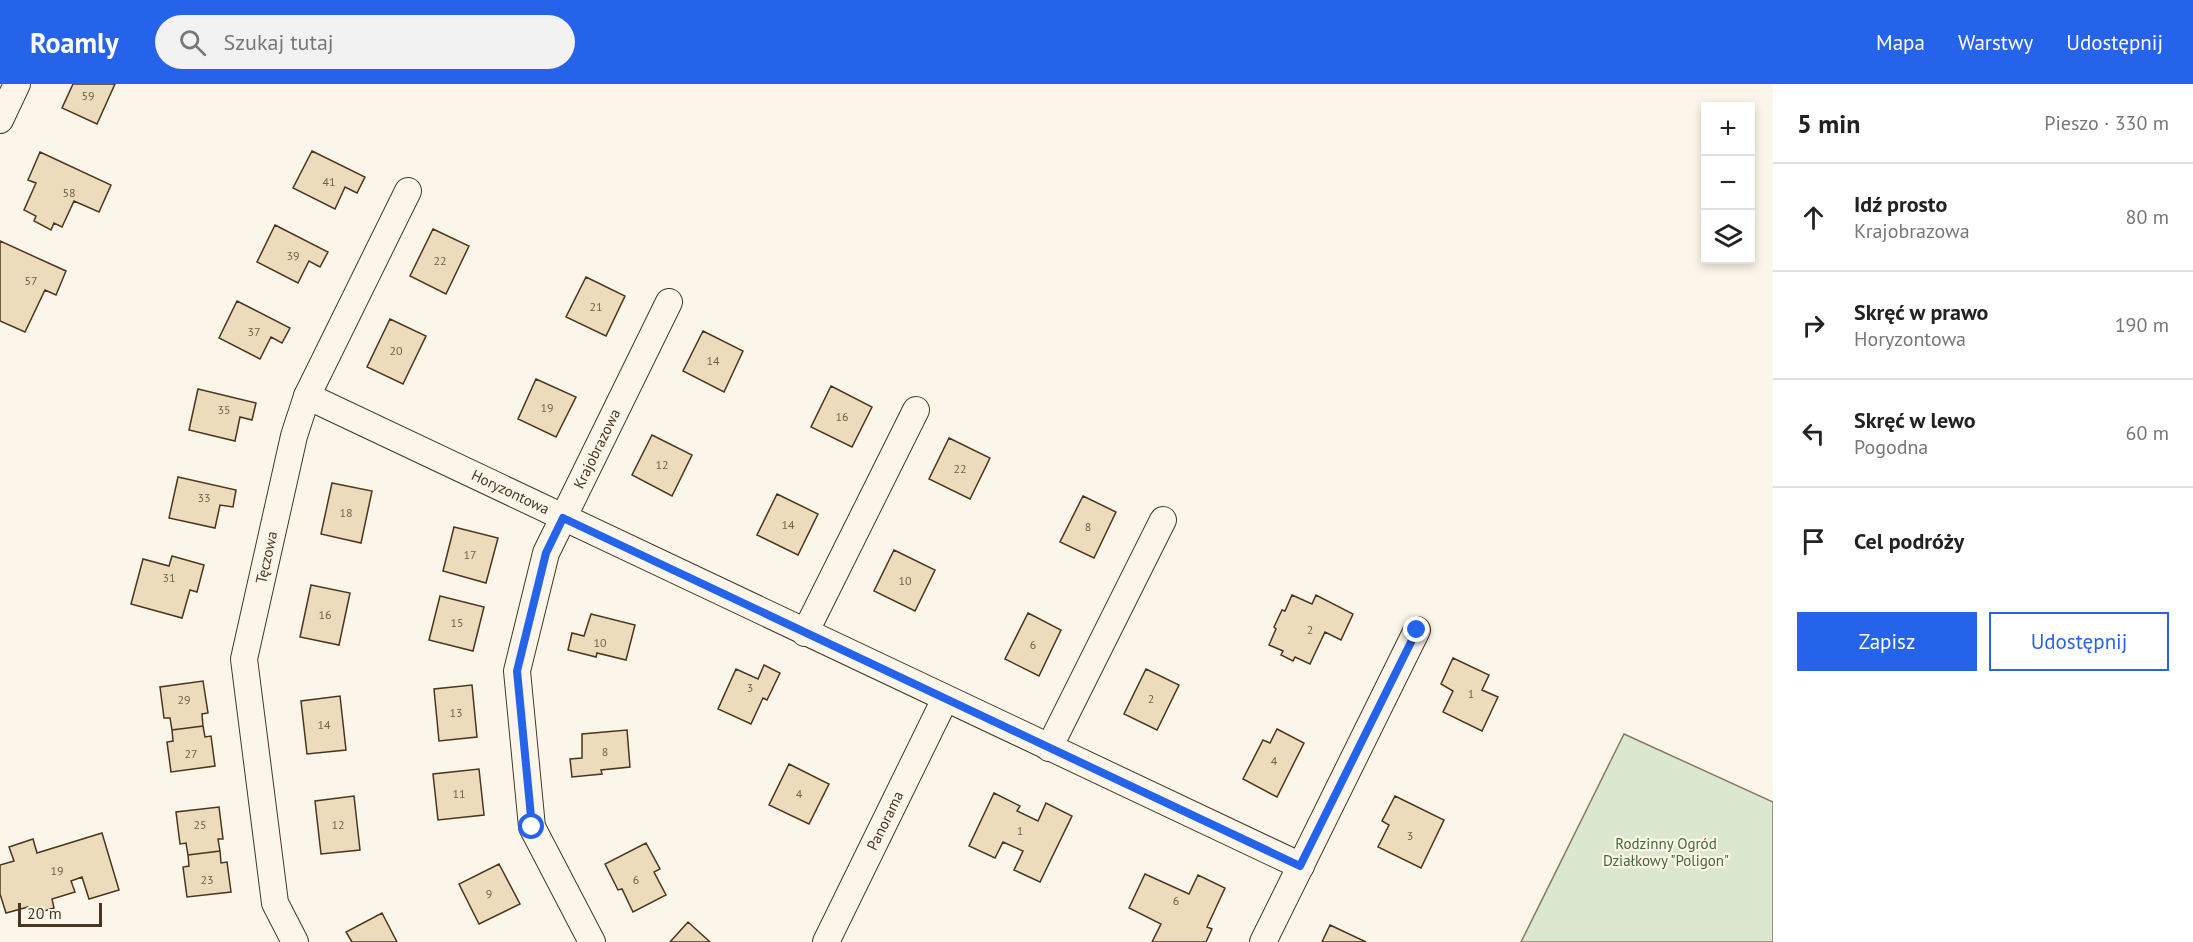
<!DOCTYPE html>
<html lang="pl">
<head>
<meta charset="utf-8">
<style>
  body { margin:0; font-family:"PT Sans",sans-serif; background:#f2f2f2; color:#222 }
  .controls { position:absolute; right:18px; top:18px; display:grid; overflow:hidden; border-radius:0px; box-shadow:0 3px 9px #0003 }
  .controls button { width:54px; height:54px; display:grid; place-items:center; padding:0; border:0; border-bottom:2px solid #e0e0e0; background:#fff; color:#222; font:30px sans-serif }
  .scale { position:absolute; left:18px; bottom:15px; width:84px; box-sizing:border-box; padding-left:6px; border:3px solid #4a3520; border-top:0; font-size:16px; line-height:21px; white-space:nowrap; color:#4a3520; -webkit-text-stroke:4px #fbf6e9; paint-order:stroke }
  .stop { position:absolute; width:18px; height:18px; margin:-14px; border:4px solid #2563eb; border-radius:50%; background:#fff }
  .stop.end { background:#2563eb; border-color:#fff; box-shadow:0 2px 6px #0008 }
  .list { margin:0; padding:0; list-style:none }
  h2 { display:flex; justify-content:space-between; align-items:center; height:78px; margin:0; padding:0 24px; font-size:26px }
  h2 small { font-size:20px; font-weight:400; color:#767676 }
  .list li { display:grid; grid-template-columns:39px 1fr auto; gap:18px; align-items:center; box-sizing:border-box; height:108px; padding:0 24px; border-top:2px solid #e0e0e0 }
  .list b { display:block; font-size:22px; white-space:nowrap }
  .list p { margin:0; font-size:20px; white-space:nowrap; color:#767676 }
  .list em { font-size:20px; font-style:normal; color:#767676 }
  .actions { display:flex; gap:12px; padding:18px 24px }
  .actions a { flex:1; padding:14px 0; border:2px solid #2563eb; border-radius:0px; text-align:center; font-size:21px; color:#2563eb }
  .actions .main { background:#2563eb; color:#fff }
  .icon { flex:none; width:33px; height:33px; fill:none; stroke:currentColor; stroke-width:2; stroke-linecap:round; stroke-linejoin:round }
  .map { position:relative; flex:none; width:1773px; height:858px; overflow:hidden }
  header { display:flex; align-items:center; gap:36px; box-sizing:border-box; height:84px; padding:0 30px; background:#2563eb; color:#fff }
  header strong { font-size:28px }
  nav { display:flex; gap:33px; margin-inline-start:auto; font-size:21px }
  .search { width:420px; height:54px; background:#f2f2f2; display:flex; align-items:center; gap:15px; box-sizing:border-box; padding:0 21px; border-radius:33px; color:#767676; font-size:22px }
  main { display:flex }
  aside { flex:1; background:#fff }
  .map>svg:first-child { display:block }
</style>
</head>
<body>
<header>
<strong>Roamly</strong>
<div class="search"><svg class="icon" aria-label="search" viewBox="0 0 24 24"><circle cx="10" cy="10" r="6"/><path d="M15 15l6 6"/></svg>Szukaj tutaj</div>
<nav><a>Mapa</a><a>Warstwy</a><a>Udostępnij</a></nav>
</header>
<main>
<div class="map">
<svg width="1773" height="858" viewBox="0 0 1773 858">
  <rect width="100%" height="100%" fill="#fbf6e9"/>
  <path fill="#dce7d0" stroke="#887966" stroke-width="1.5" d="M1624,650L1773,718V858H1521Z"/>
  <path fill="#ecdcbc" stroke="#4a3520" stroke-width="1.5" d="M73,0H115L97,40L62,24Z
    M312,67L365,93L357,109L345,103L335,125L293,104Z
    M40,68L111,101L99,128L74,117L62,143L54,139L51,146L34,137L36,132L24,126L36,99L28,96Z
    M275,141L328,168L320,183L309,177L298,199L257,178Z
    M433,145L469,162L446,210L410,192Z
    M0,157L66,187L56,211L45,206L25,248L0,237Z
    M586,193L625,212L606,252L566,233Z
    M237,217L290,244L282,259L271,253L260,275L219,254Z
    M390,235L426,252L403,300L367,283Z
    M703,247L743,267L724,308L683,287Z
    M536,295L576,313L556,353L518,335Z
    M831,302L872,323L852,363L811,343Z
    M198,305L256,319L252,336L240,333L235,357L189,346Z
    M652,351L692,371L672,412L632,391Z
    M949,354L990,374L970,415L929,395Z
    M178,393L236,406L233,423L220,421L215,444L169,434Z
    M332,399L372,407L361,459L321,450Z
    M777,410L818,430L798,471L757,451Z
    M1083,412L1116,428L1094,474L1060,458Z
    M454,443L498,454L486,499L443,487Z
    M894,466L935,486L915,527L874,507Z
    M172,472L204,481L197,508L190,506L182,534L131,520L143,475L169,482Z
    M311,501L350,509L339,561L300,553Z
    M1292,511L1312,520L1316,511L1353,530L1341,556L1325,548L1310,580L1295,573L1293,577L1281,571L1283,567L1269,561L1276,545L1274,543L1282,526L1285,527Z
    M440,512L484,523L473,567L429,556Z
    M1028,529L1061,546L1039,592L1005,575Z
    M591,530L635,541L626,576L597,569L596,573L568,566L572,549L584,552Z
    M1453,574L1489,591L1482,606L1498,613L1482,647L1443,628L1453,607L1441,600Z
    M764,581L780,589L767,616L763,614L751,640L718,625L736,585L758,595Z
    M1146,585L1179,601L1157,646L1124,630Z
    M203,597L208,629L202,630L203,642L172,646L170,634H164L160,603Z
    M472,601L477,653L439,657L434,605Z
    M340,612L346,666L307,670L301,617Z
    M203,642L205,653L211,652L215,682L171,688L167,658L173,657L172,646Z
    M1277,645L1304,659L1277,713L1243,695L1263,656L1270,659Z
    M627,646L630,683L601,686L602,690L572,693L570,675L582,674V650Z
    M789,680L829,700L809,740L769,721Z
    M479,685L484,731L438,736L433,690Z
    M994,709L1020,722L1017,727L1038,737L1046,719L1072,732L1040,798L1014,786L1023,767L1003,758L995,774L969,762Z
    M354,712L360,766L321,770L315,717Z
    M1395,712L1444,736L1421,784L1378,763L1389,741L1382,737Z
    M219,723L223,755H218L220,767L188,771L186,759L180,760L176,728Z
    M102,749L119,806L89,815L82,793L71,797L75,808L52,815L54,824L31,831L28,823L6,829L0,810V781L14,777L9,763L33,755L37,769Z
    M646,759L660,785L654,788L666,811L633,828L622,805L618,806L605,780Z
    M220,767L221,779L227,778L231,808L187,813L183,783L189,782L188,771Z
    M499,780L520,820L479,840L459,800Z
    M1145,790L1189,810L1198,791L1225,804L1207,843L1212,845L1206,858H1152L1161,840L1129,824Z
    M382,829L397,858H352L346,848Z
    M688,838L710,858H670Z
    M1330,841L1366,858H1322Z"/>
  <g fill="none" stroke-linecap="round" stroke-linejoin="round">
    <g stroke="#4a3520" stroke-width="28">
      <g id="street">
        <path d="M0,36L17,0"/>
        <path id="s1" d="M307,312L1301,782"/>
        <path d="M805,549L916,326"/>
        <path d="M1049,664L1163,436"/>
        <path id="s2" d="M295,858L275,819L244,575L294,352L307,312L408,107"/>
        <path id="s3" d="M592,858L532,743L517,587L546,469L669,218"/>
        <path id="s4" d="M826,858L945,615"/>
        <path d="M1263,858L1417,546"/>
      </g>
    </g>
    <use href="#street" stroke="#fbf6e9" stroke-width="26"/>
  </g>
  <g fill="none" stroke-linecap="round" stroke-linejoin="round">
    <path stroke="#2563eb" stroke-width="8" d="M532,743L517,587L546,469L563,434L1300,782L1417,546"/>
  </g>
  <g text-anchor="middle" stroke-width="4.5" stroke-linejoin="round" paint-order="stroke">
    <g font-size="12" fill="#725f47">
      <text x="88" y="16">59</text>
      <text x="329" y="102">41</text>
      <text x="69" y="113">58</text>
      <text x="293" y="176">39</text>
      <text x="440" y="181">22</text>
      <text x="31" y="201">57</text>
      <text x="596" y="227">21</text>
      <text x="254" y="252">37</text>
      <text x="396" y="271">20</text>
      <text x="713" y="281">14</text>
      <text x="547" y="328">19</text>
      <text x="224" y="330">35</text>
      <text x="842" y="337">16</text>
      <text x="662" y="385">12</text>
      <text x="960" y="389">22</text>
      <text x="204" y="418">33</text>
      <text x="346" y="433">18</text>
      <text x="788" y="445">14</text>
      <text x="1088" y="447">8</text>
      <text x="470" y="475">17</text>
      <text x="169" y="498">31</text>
      <text x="905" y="501">10</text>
      <text x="325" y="535">16</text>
      <text x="457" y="543">15</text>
      <text x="1310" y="550">2</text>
      <text x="600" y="563">10</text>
      <text x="1033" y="565">6</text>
      <text x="750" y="608">3</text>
      <text x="1471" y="614">1</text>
      <text x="1151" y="619">2</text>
      <text x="184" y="620">29</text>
      <text x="456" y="633">13</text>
      <text x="324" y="645">14</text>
      <text x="605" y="672">8</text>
      <text x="191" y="674">27</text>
      <text x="1274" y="681">4</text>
      <text x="459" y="714">11</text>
      <text x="799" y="714">4</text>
      <text x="200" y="745">25</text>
      <text x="338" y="745">12</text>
      <text x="1020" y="751">1</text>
      <text x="1410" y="756">3</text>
      <text x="57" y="791">19</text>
      <text x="207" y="800">23</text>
      <text x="636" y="800">6</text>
      <text x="489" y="814">9</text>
      <text x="1176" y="821">6</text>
    </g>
    <g font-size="15" fill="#4a3520" stroke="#fbf6e9">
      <text dy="5" stroke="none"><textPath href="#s3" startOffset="524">Krajobrazowa</textPath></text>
      <text dy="5" stroke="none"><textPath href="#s1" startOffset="225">Horyzontowa</textPath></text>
      <text dy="5" stroke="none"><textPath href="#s2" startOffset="394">Tęczowa</textPath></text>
      <text dy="5" stroke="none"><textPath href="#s4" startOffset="135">Panorama</textPath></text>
    </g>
    <g font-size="15" fill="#436837" stroke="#fbf6e9">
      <text x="1666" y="765">Rodzinny Ogród<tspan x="1666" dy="17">Działkowy "Poligon"</tspan></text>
    </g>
  </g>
</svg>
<div class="controls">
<button>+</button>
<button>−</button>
<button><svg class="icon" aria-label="layers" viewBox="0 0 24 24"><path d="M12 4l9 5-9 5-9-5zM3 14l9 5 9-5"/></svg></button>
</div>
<div class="scale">20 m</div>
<div class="stop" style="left:532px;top:743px"></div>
<div class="stop end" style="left:1417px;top:546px"></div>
</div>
<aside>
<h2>5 min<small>Pieszo · 330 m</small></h2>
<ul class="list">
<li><svg class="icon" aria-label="ahead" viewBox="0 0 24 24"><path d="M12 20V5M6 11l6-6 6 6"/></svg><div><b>Idź prosto</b><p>Krajobrazowa</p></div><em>80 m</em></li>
<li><svg class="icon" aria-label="right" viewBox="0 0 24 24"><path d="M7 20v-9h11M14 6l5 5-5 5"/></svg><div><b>Skręć w prawo</b><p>Horyzontowa</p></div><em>190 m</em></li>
<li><svg class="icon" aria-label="left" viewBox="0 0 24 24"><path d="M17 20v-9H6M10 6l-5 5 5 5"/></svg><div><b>Skręć w lewo</b><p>Pogodna</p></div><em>60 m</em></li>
<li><svg class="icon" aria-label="arrive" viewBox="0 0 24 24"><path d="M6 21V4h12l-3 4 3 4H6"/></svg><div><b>Cel podróży</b></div></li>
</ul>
<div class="actions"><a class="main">Zapisz</a><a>Udostępnij</a></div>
</aside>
</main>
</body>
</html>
